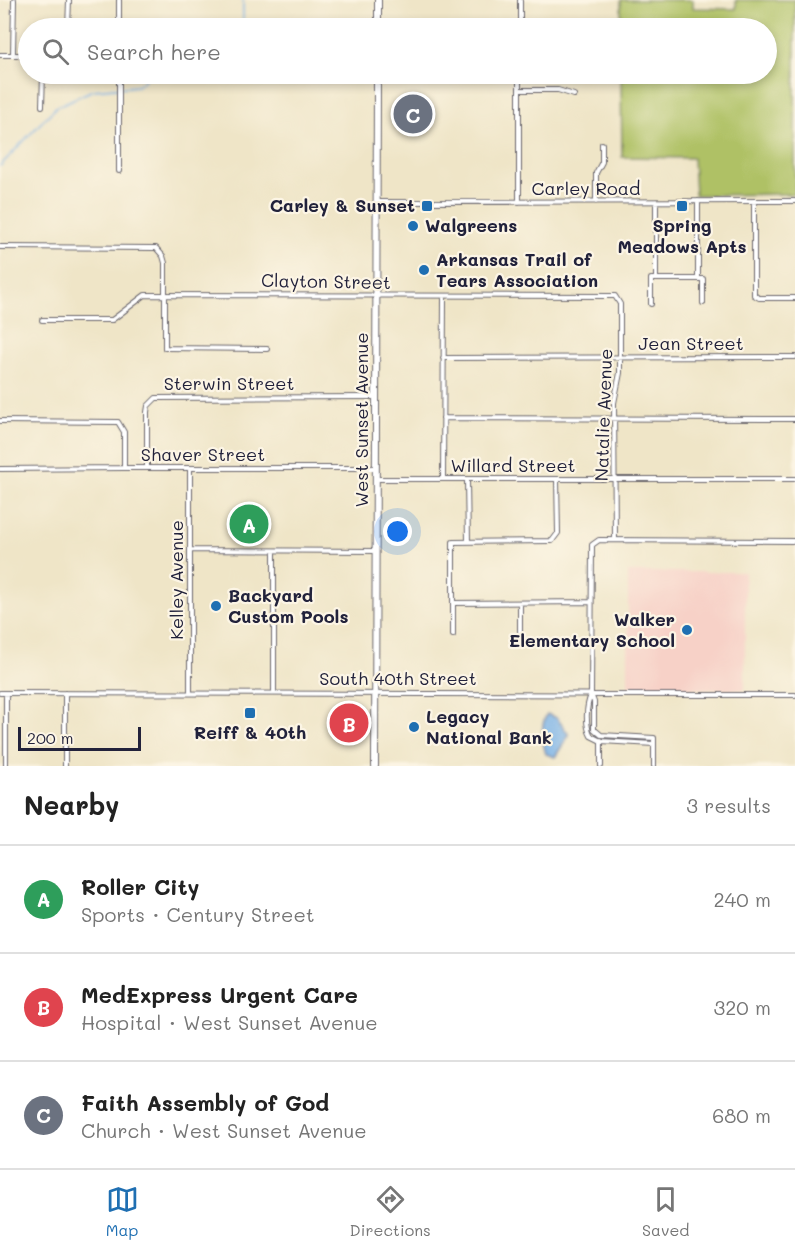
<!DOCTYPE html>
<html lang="en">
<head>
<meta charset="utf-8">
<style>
  body { margin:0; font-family:Mali,sans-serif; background:#f6f6f6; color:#222 }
  .scale { position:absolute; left:18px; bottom:15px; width:123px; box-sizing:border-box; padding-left:6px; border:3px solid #22223b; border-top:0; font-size:16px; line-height:21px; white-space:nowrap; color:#22223b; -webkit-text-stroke:4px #fcf5e5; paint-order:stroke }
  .you { position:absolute; left:398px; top:532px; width:21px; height:21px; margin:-15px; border:4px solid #fff; border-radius:50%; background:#1a73e8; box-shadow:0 0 0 9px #1a73e833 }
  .badge { display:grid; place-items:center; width:39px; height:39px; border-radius:50%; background:#1f6fb2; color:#fff; font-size:20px; font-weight:700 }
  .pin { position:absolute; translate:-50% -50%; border:3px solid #fff; box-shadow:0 2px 6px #0006 }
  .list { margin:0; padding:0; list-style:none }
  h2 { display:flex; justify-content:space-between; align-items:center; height:78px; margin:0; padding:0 24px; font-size:26px }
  h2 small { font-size:20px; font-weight:400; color:#767676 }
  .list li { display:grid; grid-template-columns:39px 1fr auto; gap:18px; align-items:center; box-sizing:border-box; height:108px; padding:0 24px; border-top:2px solid #e0e0e0 }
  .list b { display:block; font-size:22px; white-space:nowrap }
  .list p { margin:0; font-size:20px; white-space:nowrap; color:#767676 }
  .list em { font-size:20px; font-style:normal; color:#767676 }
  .icon { flex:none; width:33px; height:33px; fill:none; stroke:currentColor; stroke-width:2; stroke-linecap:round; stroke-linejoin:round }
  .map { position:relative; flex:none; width:795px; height:766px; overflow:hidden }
  .search { position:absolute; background:#fff; box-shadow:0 3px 9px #0003; left:18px; right:18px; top:18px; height:66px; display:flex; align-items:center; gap:15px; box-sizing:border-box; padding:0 21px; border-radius:33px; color:#767676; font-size:22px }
  .sheet { height:402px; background:#fff }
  nav { display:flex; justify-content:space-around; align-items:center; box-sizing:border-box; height:84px; border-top:2px solid #e0e0e0; background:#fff; font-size:16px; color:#767676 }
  nav a { display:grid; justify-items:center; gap:3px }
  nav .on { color:#1f6fb2 }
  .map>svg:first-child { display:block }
</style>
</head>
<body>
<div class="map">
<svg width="795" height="766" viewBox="0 0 795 766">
  <rect width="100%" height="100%" fill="#fcf5e5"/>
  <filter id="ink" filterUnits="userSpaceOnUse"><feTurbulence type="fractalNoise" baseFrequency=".0167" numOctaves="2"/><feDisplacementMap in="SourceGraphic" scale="12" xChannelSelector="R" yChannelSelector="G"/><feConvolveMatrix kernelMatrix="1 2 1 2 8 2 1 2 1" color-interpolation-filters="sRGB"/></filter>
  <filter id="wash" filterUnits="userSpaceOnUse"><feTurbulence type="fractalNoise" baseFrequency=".008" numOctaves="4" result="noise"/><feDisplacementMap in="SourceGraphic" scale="24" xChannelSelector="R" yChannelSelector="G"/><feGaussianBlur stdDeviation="1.35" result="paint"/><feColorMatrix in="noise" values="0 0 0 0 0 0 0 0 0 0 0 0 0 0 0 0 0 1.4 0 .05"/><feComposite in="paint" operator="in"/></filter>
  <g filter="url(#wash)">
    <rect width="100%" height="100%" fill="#efe5c7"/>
    <path fill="#f7d1c7" d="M628,572H745V690L628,687Z"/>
    <path fill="#afc165" stroke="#687250" stroke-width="1.5" d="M621,0H693V8L736,9V0H795V194L695,195L693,158L622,157L621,74H766V28H621Z"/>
    <path fill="#77b0e7" stroke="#4c6991" stroke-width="1.5" d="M547,714L557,718L569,735L555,757L546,754C542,741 540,726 547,714Z"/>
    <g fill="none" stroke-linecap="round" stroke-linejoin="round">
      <path stroke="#77b0e7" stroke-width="1.5" d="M243,28V0
        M0,166L56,107L93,90L137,86L144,81L146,74"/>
    </g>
  </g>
  <g filter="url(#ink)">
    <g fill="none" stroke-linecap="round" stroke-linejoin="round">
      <g stroke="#6a666c" stroke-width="6">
        <path id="minor" d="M68,28L69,0
          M119,28V0
          M520,28V0
          M0,55H28
          M13,55L14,0
          M519,90H558L574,95
          M42,106L43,74
          M119,171V74
          M754,201V295L759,298H795
          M377,202L795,201
          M519,202V74
          M596,202V173L602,162V144
          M0,247L156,248L163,256L165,263V348L267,349
          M656,279V202
          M698,279V201
          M651,304V279H703V303
          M42,320H112L145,295L615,296L620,304V373L614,403L615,540
          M443,358L795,357
          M443,418L795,419
          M0,421L118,422L124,432V468H375
          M147,468V412L148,406L156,398L376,397
          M0,469L124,468
          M376,479H795
          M443,479L444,296
          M467,480L468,542
          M190,550L376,551
          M453,603L591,602
          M520,632V603
          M453,635V542L552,541L558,533L557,479
          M0,693L795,695
          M190,693V468
          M274,693V551
          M591,695C586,706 585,725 591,736L601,741L654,744
          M6,766V693
          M65,766V693
          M601,766V740
          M654,766V738L601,735L594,729V702L591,694L592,545L599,540L795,541"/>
      </g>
      <g stroke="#6a666c" stroke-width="8">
        <path id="highway" d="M378,28V0
          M375,766L377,74"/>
      </g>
      <use href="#minor" stroke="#fff" stroke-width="4"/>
      <use href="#highway" stroke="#fff" stroke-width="6"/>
    </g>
  </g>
  <g fill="#1f6fb2" stroke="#fcf5e5" stroke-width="2">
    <rect x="421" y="200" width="12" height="12" rx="3"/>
    <rect x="676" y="200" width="12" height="12" rx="3"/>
    <circle cx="413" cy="226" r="6"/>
    <circle cx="424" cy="270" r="6"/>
    <circle cx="216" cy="606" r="6"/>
    <circle cx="687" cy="630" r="6"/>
    <rect x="244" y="707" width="12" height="12" rx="3"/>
    <circle cx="414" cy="727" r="6"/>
  </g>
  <g text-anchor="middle" stroke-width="4.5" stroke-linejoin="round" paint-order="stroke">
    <g font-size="18" fill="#22223b" stroke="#fcf5e5">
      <text x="586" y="195">Carley Road</text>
      <text transform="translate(326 282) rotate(1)" y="6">Clayton Street</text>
      <text x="691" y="350">Jean Street</text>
      <text x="229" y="390">Sterwin Street</text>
      <text transform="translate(604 415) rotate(-88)" y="6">Natalie Avenue</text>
      <text transform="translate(362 420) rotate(-90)" y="6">West Sunset Avenue</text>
      <text x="203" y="461">Shaver Street</text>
      <text x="513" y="472">Willard Street</text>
      <text transform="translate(177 580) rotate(-90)" y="6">Kelley Avenue</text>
      <text x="398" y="685">South 40th Street</text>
    </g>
    <g font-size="18" font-weight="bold" fill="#22223b" stroke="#fcf5e5" text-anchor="start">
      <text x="415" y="212" text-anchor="end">Carley &amp; Sunset</text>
      <text x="425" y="232">Walgreens</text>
      <text x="682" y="232" text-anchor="middle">Spring<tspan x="682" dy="21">Meadows Apts</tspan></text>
      <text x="436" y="266">Arkansas Trail of<tspan x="436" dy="21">Tears Association</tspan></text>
      <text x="228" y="602">Backyard<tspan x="228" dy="21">Custom Pools</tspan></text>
      <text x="675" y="626" text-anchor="end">Walker<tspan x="675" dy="21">Elementary School</tspan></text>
      <text x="426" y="723">Legacy<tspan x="426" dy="21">National Bank</tspan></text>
      <text x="250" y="739" text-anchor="middle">Reiff &amp; 40th</text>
    </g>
  </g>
</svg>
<div class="scale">200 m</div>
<div class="you"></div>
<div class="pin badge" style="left:249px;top:524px;background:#2e9e5b">A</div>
<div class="pin badge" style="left:349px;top:723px;background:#e0444e">B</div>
<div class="pin badge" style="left:413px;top:114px;background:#6b7280">C</div>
<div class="search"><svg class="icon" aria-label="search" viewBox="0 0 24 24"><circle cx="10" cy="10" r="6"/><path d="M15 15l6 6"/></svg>Search here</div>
</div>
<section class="sheet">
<h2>Nearby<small>3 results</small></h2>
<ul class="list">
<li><span class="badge" style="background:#2e9e5b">A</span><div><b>Roller City</b><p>Sports · Century Street</p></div><em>240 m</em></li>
<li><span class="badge" style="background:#e0444e">B</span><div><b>MedExpress Urgent Care</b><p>Hospital · West Sunset Avenue</p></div><em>320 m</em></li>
<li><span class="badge" style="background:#6b7280">C</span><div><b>Faith Assembly of God</b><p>Church · West Sunset Avenue</p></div><em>680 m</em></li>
</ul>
</section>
<nav>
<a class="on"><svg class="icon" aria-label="map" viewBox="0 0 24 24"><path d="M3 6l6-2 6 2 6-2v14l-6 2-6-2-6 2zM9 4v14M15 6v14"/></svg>Map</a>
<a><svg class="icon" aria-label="directions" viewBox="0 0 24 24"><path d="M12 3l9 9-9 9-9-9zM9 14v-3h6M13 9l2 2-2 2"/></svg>Directions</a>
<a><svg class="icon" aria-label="saved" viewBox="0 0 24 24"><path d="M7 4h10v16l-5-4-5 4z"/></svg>Saved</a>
</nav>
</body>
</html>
